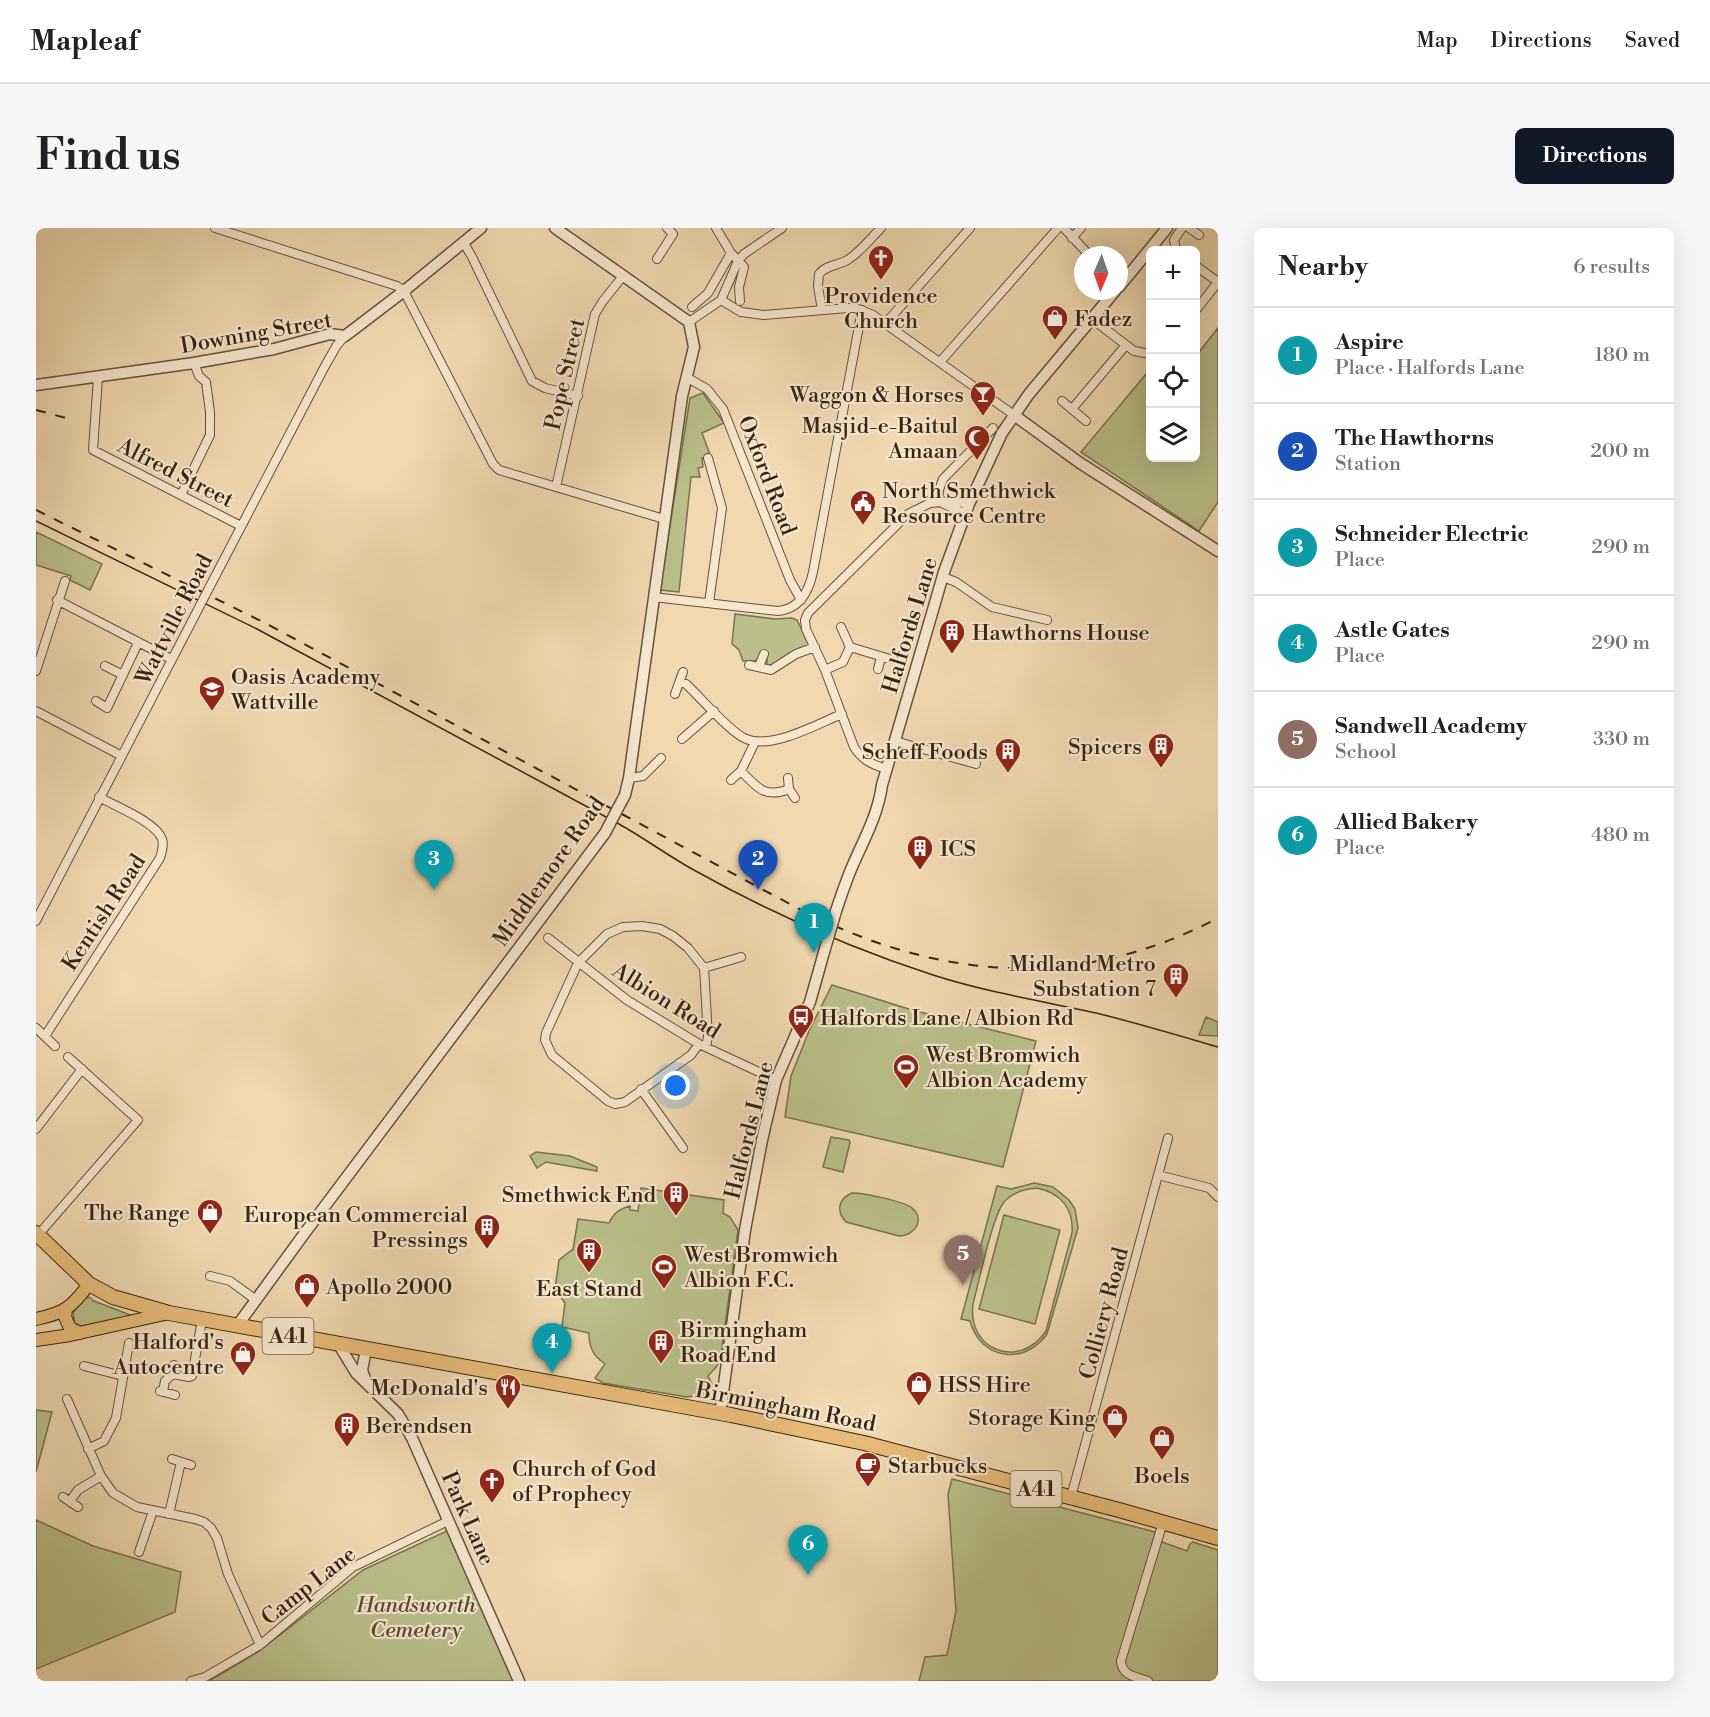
<!DOCTYPE html>
<html lang="en">
<head>
<meta charset="utf-8">
<style>
  body { margin:0; font-family:"Libre Bodoni",serif; background:#f6f6f6; color:#202124 }
  .controls { position:absolute; right:18px; top:18px; display:grid; overflow:hidden; border-radius:9px; box-shadow:0 6px 24px #0002 }
  .controls button { width:54px; height:54px; display:grid; place-items:center; padding:0; border:0; border-bottom:2px solid #e0e0e0; background:#fff; color:#202124; font:30px sans-serif }
  .compass { position:absolute; left:1038px; top:18px; width:54px; height:54px; border-radius:50%; background:#fff; box-shadow:0 6px 24px #0002; rotate:182deg }
  .you { position:absolute; left:640px; top:858px; width:21px; height:21px; margin:-15px; border:4px solid #fff; border-radius:50%; background:#1a73e8; box-shadow:0 0 0 9px #1a73e833 }
  .badge { display:grid; place-items:center; width:39px; height:39px; border-radius:50%; background:#111827; color:#fff; font-size:20px; font-weight:700 }
  .pin { position:absolute; translate:-50% -50px; filter:drop-shadow(0 2px 3px #0008) }
  .pin::after { content:''; position:absolute; top:32px; width:21px; height:18px; background:inherit; clip-path:polygon(0 0,100% 0,50% 100%) }
  .list { margin:0; padding:0; list-style:none }
  h2 { display:flex; justify-content:space-between; align-items:center; height:78px; margin:0; padding:0 24px; font-size:26px }
  h2 small { font-size:20px; font-weight:400; color:#757577 }
  .list li { display:grid; grid-template-columns:39px 1fr auto; gap:18px; align-items:center; box-sizing:border-box; height:96px; padding:0 24px; border-top:2px solid #e0e0e0 }
  .list b { display:block; font-size:22px; white-space:nowrap }
  .list p { margin:0; font-size:20px; white-space:nowrap; color:#757577 }
  .list em { font-size:20px; font-style:normal; color:#757577 }
  .icon { flex:none; width:33px; height:33px; fill:none; stroke:currentColor; stroke-width:2; stroke-linecap:round; stroke-linejoin:round }
  .map { position:relative; flex:none; width:1182px; height:1453px; overflow:hidden; border-radius:9px }
  header { display:flex; align-items:center; gap:36px; box-sizing:border-box; height:84px; padding:0 30px; background:#fff; border-bottom:2px solid #e0e0e0 }
  header strong { font-size:28px }
  nav { display:flex; gap:33px; margin-inline-start:auto; font-size:21px }
  .intro { display:flex; align-items:center; justify-content:space-between; box-sizing:border-box; height:144px; padding:0 36px }
  h1 { margin:0; font-size:42px }
  .button { padding:15px 27px; border-radius:9px; background:#111827; color:#fff; font-size:21px; font-weight:700 }
  main { display:flex; gap:36px; padding:0 36px }
  aside { flex:1; background:#fff; border-radius:9px; box-shadow:0 6px 24px #0002 }
  .map>svg:first-child { display:block }
</style>
</head>
<body>
<header>
<strong>Mapleaf</strong>
<nav><a>Map</a><a>Directions</a><a>Saved</a></nav>
</header>
<div class="intro"><h1>Find us</h1><a class="button">Directions</a></div>
<main>
<div class="map">
<svg width="1182" height="1453" viewBox="0 0 1182 1453">
  <rect width="100%" height="100%" fill="#f0d9b1"/>
  <filter id="stains"><feTurbulence type="fractalNoise" baseFrequency=".00333" numOctaves="4"/><feColorMatrix values="0 0 0 0 .2 0 0 0 0 .09 0 0 0 0 .02 0 0 0 .5 -.17"/></filter>
  <radialGradient id="worn" r=".72"><stop offset=".6" stop-color="#630" stop-opacity="0"/><stop offset="1" stop-color="#630" stop-opacity=".3"/></radialGradient>
  <path fill="#babf8b" stroke="#79724f" stroke-width="1.5" fill-rule="evenodd" d="M1182,100V274L1163,303L1045,224L1110,146L1114,150V230H1160V128Z
    M667,165L688,195L666,205L675,229L666,230L667,239L662,240L664,249H655L643,364L624,362L654,170Z
    M0,304L66,336L54,362L34,352L35,348L0,337Z
    M699,386L739,391L756,390L761,392L773,417L735,438H731V428L725,426L720,433H707L703,422L696,416Z
    M796,757L876,782L1000,813L967,939L749,889L755,848L773,803Z
    M1170,789L1182,794V808L1163,807Z
    M795,909L813,912L814,914L807,944L787,939Z
    M500,924L534,928L561,939V943L510,934L501,940L494,928Z
    M998,955L1017,959L1033,972L1039,981L1042,1000L1011,1106C988,1138 945,1132 934,1093L925,1091L961,958L975,961ZM1001,960C1025,965 1038,981 1036,1005L1010,1103C984,1142 931,1123 937,1076C943,1054 956,989 968,974C977,964 989,961 1001,960Z
    M605,960L688,972L687,985L694,989L702,1002L685,1127L681,1138L672,1148L679,1162L668,1167L651,1169L567,1155L559,1150L569,1136C557,1128 553,1119 553,1105L526,1099L529,1075L519,1061L523,1032L537,1021L542,991L573,995C578,985 583,981 594,978V982L602,983Z
    M816,965C828,965 867,973 876,980C890,992 878,1008 863,1008L810,994C800,983 802,971 816,965Z
    M968,987L1024,1002L999,1096L943,1081Z
    M53,1069L58,1073L97,1088L46,1099L39,1096L37,1085L48,1070Z
    M0,1182L16,1184L0,1244Z
    M916,1251L1123,1305V1313L1151,1323L1154,1316L1157,1314L1182,1322V1453H883L889,1429L911,1427L920,1383L912,1266Z
    M0,1292L57,1318L145,1344L139,1384L0,1441Z
    M413,1302L479,1453H173L222,1424L327,1342Z"/>
  <g fill="none" stroke-linecap="round" stroke-linejoin="round">
    <g stroke="#66513a" stroke-width="10">
      <path id="minor" d="M179,0L361,58L368,63L457,236L463,242L628,291
        M680,0L695,25L708,39L703,59L704,73
        M1028,0L1053,27
        M1153,0L1163,7
        M1036,10L1045,0
        M428,15L436,29L496,153L509,160L542,168
        M1140,22L1138,12L1146,0
        M621,31L637,6L631,0
        M1160,38L1182,54
        M685,72L702,33L708,26L746,0
        M656,79L672,65L695,25
        M786,82L782,58L783,46C791,36 803,38 813,31C825,23 835,10 845,0
        M1160,82L1182,54
        M1056,91L1098,123L1114,126
        M653,94L685,72L705,84L728,87L812,80H820L837,87L978,187
        M849,96L934,0
        M904,134L1022,0
        M62,149L57,222L205,298
        M650,149L671,161L687,181L754,352L765,372
        M1026,173L1050,193
        M1036,181L1090,117
        M672,230L686,280L673,375
        M520,259L559,86L567,73L587,48
        M145,267L174,207V184L170,154L163,148L158,135
        M902,274L903,262L907,251L957,200
        M908,276L930,286
        M907,349L920,354L956,379L1011,392
        M172,362L289,138L301,117L309,108
        M617,369L742,383C764,381 773,363 777,344L826,82
        M21,372L135,431
        M814,419L854,431
        M713,437L735,442L760,426L779,419
        M69,438L87,447
        M723,438L728,426
        M842,441L845,429
        M789,442L807,434L814,419L805,399
        M0,443L29,353
        M644,454L650,456C665,470 692,502 708,510C734,523 781,496 806,486
        M639,466L647,444
        M60,473L71,480L102,415
        M0,483L86,528
        M646,511L678,483
        M859,513L940,536
        M851,541C837,537 826,532 818,519L789,442L770,401L769,392L772,385L872,286L894,275L916,273L933,276
        M705,543C721,559 728,571 753,561
        M593,550L607,548L625,530
        M752,550L753,561L759,570
        M695,552L705,543L719,514
        M0,693L156,393
        M512,710L591,772L663,816L740,852
        M668,740L705,729
        M0,800L19,818
        M9,808L124,630C126,624 128,617 126,611C120,594 79,578 63,569
        M663,816L655,827L589,874L579,876L572,873L516,827L509,812L510,805L542,735L571,706L587,699L606,698L624,701L637,708L652,720L668,740L672,809L670,819
        M605,861L647,920
        M0,901L46,841
        M1122,947L1173,960L1182,969
        M2,1007L102,892L32,829
        M174,1048L194,1053L220,1072
        M48,1138L87,1148
        M137,1146L153,1149L156,1148L166,1092
        M124,1163L139,1167
        M127,1164L129,1153L137,1146L138,1137
        M31,1171L65,1248L77,1265L101,1279L159,1291L168,1294L175,1300L181,1310L192,1346L224,1417
        M52,1221L68,1213L80,1190L93,1115
        M136,1231L155,1237
        M27,1269L42,1279
        M1035,1269L1132,910
        M34,1273L42,1262L65,1248
        M133,1286L145,1234
        M103,1324L117,1283
        M155,1453L169,1449L224,1417L317,1339L412,1293
        M1112,1453C1100,1449 1086,1448 1085,1433L1127,1294"/>
    </g>
    <g stroke="#66513a" stroke-width="13">
      <path id="tertiary" d="M519,0L653,94L658,119L646,168L593,550L589,567L581,582
        M1083,59L1131,0
        M0,157L158,135L238,121L294,106L309,108L368,63L445,0
        M978,187L1044,235L1182,323
        M800,683C805,668 810,653 816,639C828,611 842,587 846,557L908,344L933,276L966,205L993,166L1079,63
        M201,1098L268,1006L569,605
        M303,1117L320,1145L362,1186L376,1210L483,1453
        M330,1154L326,1142L330,1122
        M684,1186L709,1002L726,912L740,852L774,774L788,724"/>
    </g>
    <g stroke="#382413" stroke-width="14">
      <path id="primary" d="M30,1082L29,1089L34,1100L44,1105
        M0,1091C29,1085 36,1079 53,1056
        M0,1112L34,1107L133,1085"/>
    </g>
    <g stroke="#382413" stroke-width="16">
      <path id="trunk" d="M0,1005L53,1056L77,1069L133,1085L695,1187L828,1215L1083,1282L1182,1310"/>
    </g>
    <use href="#minor" stroke="#f5e6cc" stroke-width="8"/>
    <use href="#tertiary" stroke="#f5e6cc" stroke-width="10"/>
    <use href="#primary" stroke="#e8bc78" stroke-width="12"/>
    <use href="#trunk" stroke="#e8bc78" stroke-width="14"/>
    <path stroke="#382413" stroke-width="1.5" d="M0,293L221,401L583,596C608,610 631,627 656,641C733,684 813,720 897,747C950,764 1005,773 1060,785C1101,795 1141,807 1182,819"/>
    <path stroke="#382413" stroke-width="2" stroke-dasharray="10 10" stroke-linecap="butt" d="M0,182L30,190
      M0,282L229,395L765,682C903,752 1041,764 1182,690"/>
    <g stroke="#66513a" stroke-width="10" stroke-linecap="butt">
      <path id="minor-bridge" d="M156,393L172,362"/>
    </g>
    <g stroke="#66513a" stroke-width="13" stroke-linecap="butt">
      <path id="tertiary-bridge" d="M569,605L581,582
        M788,724L800,683"/>
    </g>
    <use href="#minor-bridge" stroke="#f5e6cc" stroke-width="8"/>
    <use href="#tertiary-bridge" stroke="#f5e6cc" stroke-width="10"/>
  </g>
  <defs>
    <g id="church-pin" transform="scale(1.35)"><path d="M0 17L-7.5 6A9.5 9.5 0 1 1 7.5 6Z" fill="#8f2418" stroke="#f5e6cc"/><path d="M-1.2-6h2.4v3.5h3.3v2.4h-3.3V6h-2.4V-.1h-3.3v-2.4h3.3Z" fill="#fff"/></g>
    <g id="shop-pin" transform="scale(1.35)"><path d="M0 17L-7.5 6A9.5 9.5 0 1 1 7.5 6Z" fill="#8f2418" stroke="#f5e6cc"/><path d="M-5-2.5h2.3a2.7 3.5 0 0 1 5.4 0H5L5.5 6h-11ZM-1.5-2.5h3a1.5 2.3 0 0 0-3 0Z" fill="#fff"/></g>
    <g id="bar-pin" transform="scale(1.35)"><path d="M0 17L-7.5 6A9.5 9.5 0 1 1 7.5 6Z" fill="#8f2418" stroke="#f5e6cc"/><path d="M-6-5H6L.8 .8V4.5H3.5V6h-7V4.5H-.8V.8Z" fill="#fff"/></g>
    <g id="mosque-pin" transform="scale(1.35)"><path d="M0 17L-7.5 6A9.5 9.5 0 1 1 7.5 6Z" fill="#8f2418" stroke="#f5e6cc"/><path d="M3.5-4.9A6 6 0 1 0 3.5 4.9A5 5 0 1 1 3.5-4.9Z" fill="#fff"/></g>
    <g id="civic-pin" transform="scale(1.35)"><path d="M0 17L-7.5 6A9.5 9.5 0 1 1 7.5 6Z" fill="#8f2418" stroke="#f5e6cc"/><path d="M-.6-6.5H3V-4.5H.6V-3L4-1V1h2V6H-6V1h2V-1L-.6-3ZM-1.2 2.5V6h2.4V2.5Z" fill="#fff"/></g>
    <g id="building-pin" transform="scale(1.35)"><path d="M0 17L-7.5 6A9.5 9.5 0 1 1 7.5 6Z" fill="#8f2418" stroke="#f5e6cc"/><path d="M-4-6H4V6H1V3H-1V6H-4ZM-2.5-4.3h1.7v1.8h-1.7ZM.8-4.3h1.7v1.8H.8ZM-2.5-1h1.7V.8h-1.7ZM.8-1h1.7V.8H.8Z" fill="#fff"/></g>
    <g id="school-pin" transform="scale(1.35)"><path d="M0 17L-7.5 6A9.5 9.5 0 1 1 7.5 6Z" fill="#8f2418" stroke="#f5e6cc"/><path d="M0-5L7-2L0 1L-7-2ZM-4 1L0 2.5L4 1V4Q0 6-4 4Z" fill="#fff"/></g>
    <g id="bus-pin" transform="scale(1.35)"><path d="M0 17L-7.5 6A9.5 9.5 0 1 1 7.5 6Z" fill="#8f2418" stroke="#f5e6cc"/><path d="M-5-6H5V4H4V6H2V4H-2V6H-4V4H-5ZM-3.5-4V0h7V-4ZM-3.5 1.2v1.5H-2V1.2ZM2 1.2v1.5H3.5V1.2Z" fill="#fff"/></g>
    <g id="stadium-pin" transform="scale(1.35)"><path d="M0 17L-7.5 6A9.5 9.5 0 1 1 7.5 6Z" fill="#8f2418" stroke="#f5e6cc"/><path d="M0-5a6.5 5 0 1 0 0 10a6.5 5 0 1 0 0-10ZM-3.5-1.8h7v3.6h-7Z" fill="#fff"/></g>
    <g id="restaurant-pin" transform="scale(1.35)"><path d="M0 17L-7.5 6A9.5 9.5 0 1 1 7.5 6Z" fill="#8f2418" stroke="#f5e6cc"/><path d="M-5-6h1v4h1v-4h1v4h1v-4h1v5L-1.5 .5V6h-2V.5L-5-1ZM5-6V6H3V1.5H1.5Q1.5-4 5-6Z" fill="#fff"/></g>
    <g id="cafe-pin" transform="scale(1.35)"><path d="M0 17L-7.5 6A9.5 9.5 0 1 1 7.5 6Z" fill="#8f2418" stroke="#f5e6cc"/><path d="M-5.5-4.5H6V0H3Q3 3.5 0 3.5H-2.5Q-5.5 3.5-5.5 0ZM3-3.2v2h1.7v-2ZM-6 4.5H4V6H-6Z" fill="#fff"/></g>
  </defs>
  <g fill-rule="evenodd">
    <use href="#church-pin" x="845" y="30"/>
    <use href="#shop-pin" x="1019" y="90"/>
    <use href="#bar-pin" x="947" y="166"/>
    <use href="#mosque-pin" x="941" y="210"/>
    <use href="#civic-pin" x="827" y="275"/>
    <use href="#building-pin" x="916" y="404"/>
    <use href="#school-pin" x="176" y="461"/>
    <use href="#building-pin" x="1125" y="518"/>
    <use href="#building-pin" x="972" y="523"/>
    <use href="#building-pin" x="884" y="620"/>
    <use href="#building-pin" x="1140" y="748"/>
    <use href="#bus-pin" x="765" y="789"/>
    <use href="#stadium-pin" x="870" y="839"/>
    <use href="#building-pin" x="640" y="966"/>
    <use href="#shop-pin" x="174" y="984"/>
    <use href="#building-pin" x="451" y="999"/>
    <use href="#building-pin" x="553" y="1023"/>
    <use href="#stadium-pin" x="628" y="1039"/>
    <use href="#shop-pin" x="271" y="1058"/>
    <use href="#building-pin" x="625" y="1114"/>
    <use href="#shop-pin" x="207" y="1126"/>
    <use href="#shop-pin" x="883" y="1156"/>
    <use href="#restaurant-pin" x="472" y="1159"/>
    <use href="#shop-pin" x="1079" y="1189"/>
    <use href="#building-pin" x="311" y="1197"/>
    <use href="#shop-pin" x="1126" y="1210"/>
    <use href="#cafe-pin" x="832" y="1237"/>
    <use href="#church-pin" x="456" y="1253"/>
  </g>
  <g text-anchor="middle" stroke-width="4.5" stroke-linejoin="round" paint-order="stroke">
    <g fill="#f5e6cc" stroke="#715e4a" stroke-width="1.5">
      <rect x="226.5" y="1090" width="51" height="36" rx="4.5"/>
      <rect x="974.5" y="1243" width="51" height="36" rx="4.5"/>
    </g>
    <g font-size="21" font-weight="bold" fill="#382413">
      <text x="252" y="1115">A41</text>
      <text x="1000" y="1268">A41</text>
    </g>
    <g font-size="22" fill="#382413" stroke="#f5e6cc" text-anchor="start">
      <text x="845" y="75" text-anchor="middle">Providence<tspan x="845" dy="25">Church</tspan></text>
      <text x="1038" y="98">Fadez</text>
      <text x="928" y="174" text-anchor="end">Waggon &amp; Horses</text>
      <text x="922" y="205" text-anchor="end">Masjid-e-Baitul<tspan x="922" dy="25">Amaan</tspan></text>
      <text x="846" y="270">North Smethwick<tspan x="846" dy="25">Resource Centre</tspan></text>
      <text x="936" y="412">Hawthorns House</text>
      <text x="195" y="456">Oasis Academy<tspan x="195" dy="25">Wattville</tspan></text>
      <text x="1106" y="526" text-anchor="end">Spicers</text>
      <text x="952" y="531" text-anchor="end">Scheff Foods</text>
      <text x="904" y="628">ICS</text>
      <text x="1120" y="743" text-anchor="end">Midland Metro<tspan x="1120" dy="25">Substation 7</tspan></text>
      <text x="784" y="797">Halfords Lane / Albion Rd</text>
      <text x="890" y="834">West Bromwich<tspan x="890" dy="25">Albion Academy</tspan></text>
      <text x="620" y="974" text-anchor="end">Smethwick End</text>
      <text x="154" y="992" text-anchor="end">The Range</text>
      <text x="432" y="994" text-anchor="end">European Commercial<tspan x="432" dy="25">Pressings</tspan></text>
      <text x="648" y="1034">West Bromwich<tspan x="648" dy="25">Albion F.C.</tspan></text>
      <text x="290" y="1066">Apollo 2000</text>
      <text x="553" y="1068" text-anchor="middle">East Stand</text>
      <text x="644" y="1109">Birmingham<tspan x="644" dy="25">Road End</tspan></text>
      <text x="188" y="1121" text-anchor="end">Halford's<tspan x="188" dy="25">Autocentre</tspan></text>
      <text x="902" y="1164">HSS Hire</text>
      <text x="452" y="1167" text-anchor="end">McDonald's</text>
      <text x="1060" y="1197" text-anchor="end">Storage King</text>
      <text x="330" y="1205">Berendsen</text>
      <text x="852" y="1245">Starbucks</text>
      <text x="476" y="1248">Church of God<tspan x="476" dy="25">of Prophecy</tspan></text>
      <text x="1126" y="1255" text-anchor="middle">Boels</text>
    </g>
    <g font-size="22" fill="#382413" stroke="#f5e6cc">
      <text transform="translate(220 104) rotate(-10)" y="8">Downing Street</text>
      <text transform="translate(528 146) rotate(-77)" y="8">Pope Street</text>
      <text transform="translate(140 244) rotate(27)" y="8">Alfred Street</text>
      <text transform="translate(732 247) rotate(69)" y="8">Oxford Road</text>
      <text transform="translate(137 391) rotate(-63)" y="8">Wattville Road</text>
      <text transform="translate(873 397) rotate(-73)" y="8">Halfords Lane</text>
      <text transform="translate(512 643) rotate(-55)" y="8">Middlemore Road</text>
      <text transform="translate(67 684) rotate(-57)" y="8">Kentish Road</text>
      <text transform="translate(631 772) rotate(32)" y="8">Albion Road</text>
      <text transform="translate(712 902) rotate(-76)" y="8">Halfords Lane</text>
      <text transform="translate(1067 1085) rotate(-75)" y="8">Colliery Road</text>
      <text transform="translate(750 1178) rotate(11)" y="8">Birmingham Road</text>
      <text transform="translate(433 1290) rotate(66)" y="8">Park Lane</text>
      <text transform="translate(272 1357) rotate(-38)" y="8">Camp Lane</text>
    </g>
    <g font-size="22" font-style="italic" fill="#584b31" stroke="#f5e6cc">
      <text x="380" y="1384">Handsworth<tspan x="380" dy="25">Cemetery</tspan></text>
    </g>
  </g>
  <rect width="100%" height="100%" filter="url(#stains)"/>
  <rect width="100%" height="100%" fill="url(#worn)"/>
</svg>
<div class="controls">
<button>+</button>
<button>−</button>
<button><svg class="icon" aria-label="locate" viewBox="0 0 24 24"><circle cx="12" cy="12" r="6"/><path d="M12 2v4M12 18v4M2 12h4M18 12h4"/></svg></button>
<button><svg class="icon" aria-label="layers" viewBox="0 0 24 24"><path d="M12 4l9 5-9 5-9-5zM3 14l9 5 9-5"/></svg></button>
</div>
<svg class="compass" viewBox="-18 -18 36 36"><path d="M0-13l5 13h-10z" fill="#e53935"/><path d="M0 13l5-13h-10z" fill="#757577"/></svg>
<div class="you"></div>
<div class="pin badge" style="left:778px;top:725px;background:#0f9aa8">1</div>
<div class="pin badge" style="left:722px;top:662px;background:#1a4fb4">2</div>
<div class="pin badge" style="left:398px;top:662px;background:#0f9aa8">3</div>
<div class="pin badge" style="left:516px;top:1145px;background:#0f9aa8">4</div>
<div class="pin badge" style="left:927px;top:1057px;background:#8d6e63">5</div>
<div class="pin badge" style="left:772px;top:1347px;background:#0f9aa8">6</div>
</div>
<aside>
<h2>Nearby<small>6 results</small></h2>
<ul class="list">
<li><span class="badge" style="background:#0f9aa8">1</span><div><b>Aspire</b><p>Place · Halfords Lane</p></div><em>180 m</em></li>
<li><span class="badge" style="background:#1a4fb4">2</span><div><b>The Hawthorns</b><p>Station</p></div><em>200 m</em></li>
<li><span class="badge" style="background:#0f9aa8">3</span><div><b>Schneider Electric</b><p>Place</p></div><em>290 m</em></li>
<li><span class="badge" style="background:#0f9aa8">4</span><div><b>Astle Gates</b><p>Place</p></div><em>290 m</em></li>
<li><span class="badge" style="background:#8d6e63">5</span><div><b>Sandwell Academy</b><p>School</p></div><em>330 m</em></li>
<li><span class="badge" style="background:#0f9aa8">6</span><div><b>Allied Bakery</b><p>Place</p></div><em>480 m</em></li>
</ul>
</aside>
</main>
</body>
</html>
